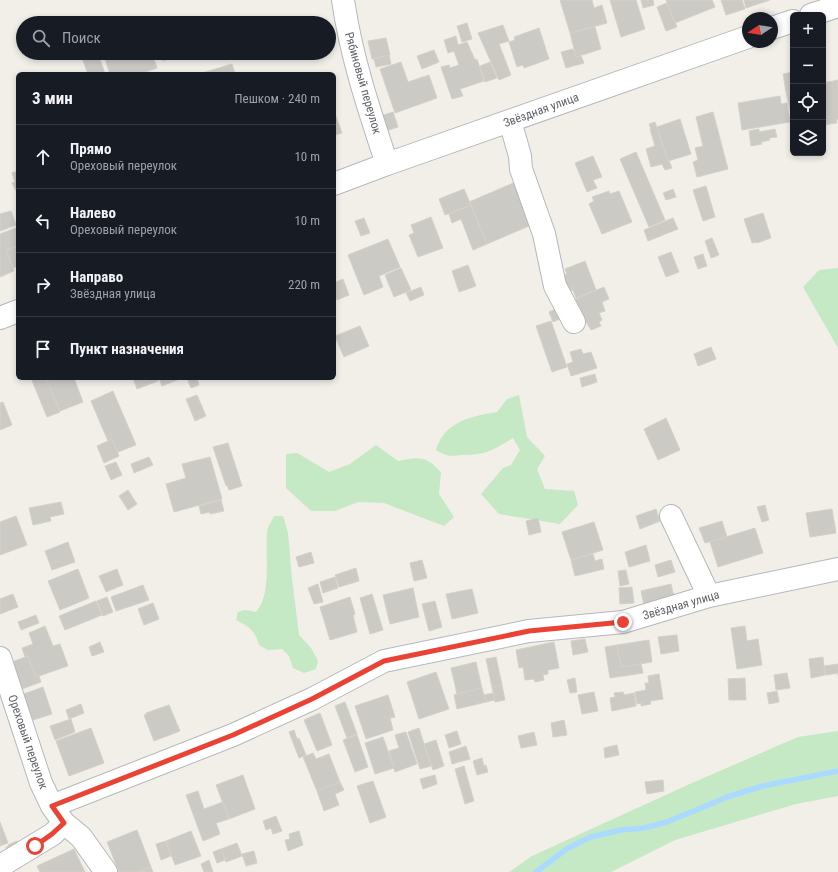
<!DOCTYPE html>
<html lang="ru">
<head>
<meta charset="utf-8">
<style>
  body { margin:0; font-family:"Roboto Condensed",sans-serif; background:#242831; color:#f1f3f6 }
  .controls { position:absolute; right:12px; top:12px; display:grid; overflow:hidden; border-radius:6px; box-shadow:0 2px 6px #0003 }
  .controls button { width:36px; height:36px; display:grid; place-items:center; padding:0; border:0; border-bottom:1px solid #363941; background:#171b24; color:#f1f3f6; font:20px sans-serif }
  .compass { position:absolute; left:742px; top:12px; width:36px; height:36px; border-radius:50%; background:#171b24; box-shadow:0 2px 6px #0003; rotate:258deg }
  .stop { position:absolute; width:12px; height:12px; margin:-9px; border:3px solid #ea4335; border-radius:50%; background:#fff }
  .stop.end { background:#ea4335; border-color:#fff; box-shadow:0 1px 4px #0008 }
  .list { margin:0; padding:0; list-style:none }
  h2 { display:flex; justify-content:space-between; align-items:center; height:52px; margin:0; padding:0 16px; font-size:17px }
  h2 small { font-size:13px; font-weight:400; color:#9ea1a6 }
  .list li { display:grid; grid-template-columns:26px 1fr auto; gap:12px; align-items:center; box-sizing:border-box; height:64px; padding:0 16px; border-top:1px solid #363941 }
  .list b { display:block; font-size:15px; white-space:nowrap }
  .list p { margin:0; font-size:13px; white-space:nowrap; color:#9ea1a6 }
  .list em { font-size:13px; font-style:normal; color:#9ea1a6 }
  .icon { flex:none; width:22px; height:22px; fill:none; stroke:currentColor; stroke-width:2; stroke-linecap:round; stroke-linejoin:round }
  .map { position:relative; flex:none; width:838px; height:872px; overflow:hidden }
  .search { position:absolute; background:#171b24; box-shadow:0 2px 6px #0003; left:16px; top:16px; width:320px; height:44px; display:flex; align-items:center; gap:10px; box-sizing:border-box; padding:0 14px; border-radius:22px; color:#9ea1a6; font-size:15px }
  .panel { position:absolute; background:#171b24; box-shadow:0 2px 6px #0003; left:16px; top:72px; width:320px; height:308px; border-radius:6px }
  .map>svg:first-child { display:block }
</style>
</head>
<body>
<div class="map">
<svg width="838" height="872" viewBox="0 0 838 872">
  <rect width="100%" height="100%" fill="#f1efe8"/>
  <path fill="#c5e8c5" d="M838,268V348L803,287L819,270Z
    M519,395L527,437L545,456L537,469L545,489L574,491L578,505L560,524L499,514L481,494L503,468L511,465L520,450L513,438C493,450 487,455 463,455C451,456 447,457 436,450C444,422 471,416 497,412L507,399Z
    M376,445L398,461C419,457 425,455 441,472L439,494L454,517L444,526L384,503L358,502L335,511H311L286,488V454L297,453L329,472L350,464Z
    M274,516H283L288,533L292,578L299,635L311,648L318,661L316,669L304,673L293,668L289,656L282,649L268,650L259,645C255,630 249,627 236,620L238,612L245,610L256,612C272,595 265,555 267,533C267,527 272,521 274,516Z
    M838,731V796L796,804L675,840L611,872H509L532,856L692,783L798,737Z"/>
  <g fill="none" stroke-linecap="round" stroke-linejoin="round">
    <path stroke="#aadaff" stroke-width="5.5" d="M536,872L568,848L591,837L621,830L644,828L667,822L730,796L763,786L838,771"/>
  </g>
  <path fill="#cccac5" stroke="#d6d1c6" d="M560,0H592L594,8L602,5L607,23L570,33Z
    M610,0H636L645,29L621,37Z
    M641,0H653L654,5L643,8Z
    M666,0H712L715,7L675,23Z
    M721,0H742L745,9L726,15Z
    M744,0H770L746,8Z
    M667,3L677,27L666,31L657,7Z
    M467,23L472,39L462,42L457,26Z
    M503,25L509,41L499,44L511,75L499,80L478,33Z
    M595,27L601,49L576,57L570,33Z
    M539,28L549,59L524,68L523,65L517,67L509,42L515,40L514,37Z
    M456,36L458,45L467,42L475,60L477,59L484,81L460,89L463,96L452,99L441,67L449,65L450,68L459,65L454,51L448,53L444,40Z
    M386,38L390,55L372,59L368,41Z
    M573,49L576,57L581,56L584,63L566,68L561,52Z
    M434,50L439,62L422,69L417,56Z
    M98,53L105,74H88L82,58Z
    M103,53H152L157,68L139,74H110Z
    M160,53H178L179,55L163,61Z
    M389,55L391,64L376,67L374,59Z
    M401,62L408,82L429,75L437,98L395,113L380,69Z
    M490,62L497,78L485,82L480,66Z
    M232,64L235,74H199Z
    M792,72L793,91L786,92L783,74Z
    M838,80V119L836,120L837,123L823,125V83Z
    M793,91V123L786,92Z
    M780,96L781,104L787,103L790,122L742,130L738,103Z
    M334,111L342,133L334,135Z
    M393,112L398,127L386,131L381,116Z
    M713,112L728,169L697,177L693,162L698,160L695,148L703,146L696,117Z
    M680,119L691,154L668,161L657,127Z
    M655,122L668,161H669L672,168L665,170L662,164L651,167L646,149L655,146L650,129H651L649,124Z
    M759,129V132L775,129L777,137L769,138L770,140L761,142L762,144L751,146L749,131Z
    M636,152L665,220L649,227L620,159Z
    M593,156L602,177L593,180L597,188L587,192L575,163Z
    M18,171V194L12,183L15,182L12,173Z
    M518,181L536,223L487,244L469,202Z
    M706,186L715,217L703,221L693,190Z
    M464,189L471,205L445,215L439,199Z
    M673,189L676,197L666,200L663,193Z
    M609,191L610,194L619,191L632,222L602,234L589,204L594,201L592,197Z
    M471,205L487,244L473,250L461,219L452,223L449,214Z
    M11,211L16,225L0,231V214Z
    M763,213L771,238L757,243V242L752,243L744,219Z
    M431,217L443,248L418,257L409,235L414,233L411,225Z
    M364,218L370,233L361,236L355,221Z
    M673,218L678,229L648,241L644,230Z
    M18,227V246L6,250L14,271L0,277V234Z
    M712,238L719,255L711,258L705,241Z
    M388,239L400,267L379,276L383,287L364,295L348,255Z
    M18,246V266L13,268L6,250Z
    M671,252L679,272L666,277L658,257Z
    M703,254L707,266L698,269L694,257Z
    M585,261L596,290L576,298L573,290L567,293L560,277L567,274L565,269Z
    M468,265L476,286L459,292L452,271Z
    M401,268L411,290L394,297L385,275Z
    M343,279L349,295L337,300L334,292V283Z
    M421,287L424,295L410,301L406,293Z
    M604,287L609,299L602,302L605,311L599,313L602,320L599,322L601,326L591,330L573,300Z
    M563,306L567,316L553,322L549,312Z
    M551,321L567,367L552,372L536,326Z
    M360,326L369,346L344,357L335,336Z
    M711,347L716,359L698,366L694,354Z
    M581,349L583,354L591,352L597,368L571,376L567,364L573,362L570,352Z
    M595,374L597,382L582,387L580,378Z
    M31,378H46L60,412L47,417Z
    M46,378H74L83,402L60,411Z
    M133,378H157L158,381L137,389Z
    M159,378H182L162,386Z
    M187,378H197L199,385L191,388Z
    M113,391L136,445L118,452L112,439L108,441L91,401Z
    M197,395L206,416L195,421L186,399Z
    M3,402L12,425L0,430V403Z
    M666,418L680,450L658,460L644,429Z
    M112,439L119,456L104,463L97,446Z
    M228,443L242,486L229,490L227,485L226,486L213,447Z
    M149,457L153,465L134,473L131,464Z
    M210,457L222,499L174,512L166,484L186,478L182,464Z
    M116,462L122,475L111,480L105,466Z
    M128,490L137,504L128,510L119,496Z
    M221,500L224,511L210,514V512L201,514L199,506Z
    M61,502L64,514L50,517L51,521L33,525L29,508Z
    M765,505L769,520L762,522L757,507Z
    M656,509L660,521L640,529L636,516Z
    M832,509L836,533L810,537L806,513Z
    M16,516L27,545L0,555V522Z
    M538,518L541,532L529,535L526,521Z
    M722,521L727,537L705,543L699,528Z
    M594,522L603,550L571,560L562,532Z
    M755,528L763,553L718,567L710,542Z
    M68,542L75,562L52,570L45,551Z
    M646,545L650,561L629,567L625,552Z
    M311,552L314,563L299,567L296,557Z
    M593,554L595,561L602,559L604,569L575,576L571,560Z
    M422,560L427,578L414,581L410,563Z
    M671,560L675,572L658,577L655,565Z
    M356,568L359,581L339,587L335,575Z
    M78,569L89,598L60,610L48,581Z
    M117,569L123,585L106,592L99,576Z
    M626,570L629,584L620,586L618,571Z
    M335,577L338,588L323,593L320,582Z
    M318,584L323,602L314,604L308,588Z
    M671,584L674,597L644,605L641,591Z
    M143,585L149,600L116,611L111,597Z
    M632,587L634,603L620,604L619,588Z
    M413,588L419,617L390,624L383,595Z
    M472,589L478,613L452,619L446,594Z
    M13,594L18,607L0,614V599Z
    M372,594L383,630L370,634L360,598Z
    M107,597L113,612L103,616L97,601Z
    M350,597L355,614L353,615L357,632L330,640L320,607Z
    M96,601L102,615L65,630L59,616Z
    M435,601L442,627L429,631L422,604Z
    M153,603L159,619L144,625L138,609Z
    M36,615L39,623L21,630L18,622Z
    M45,626L53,646L60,644L68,666L36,677L28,656L25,657L22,648L33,644L29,633Z
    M745,626L747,641L758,639L762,665L737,669L731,628Z
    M677,635L679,651L661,654L658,637Z
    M585,639L588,652L573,655L571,641Z
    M649,640L652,662L621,667L617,645Z
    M100,642L104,652L92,656L89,647Z
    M554,642L559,668L548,670V674L543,675L544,680L535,682L534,679L525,680L523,667L519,668L516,650Z
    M617,645L621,667L641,664L643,673L610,678L605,647Z
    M28,656L36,677L39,676L41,682L22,689L12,662Z
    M496,657L502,685L492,687L486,659Z
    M823,657L825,675L811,678L809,659Z
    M476,662L482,688L457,694L451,668Z
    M838,664V676V673L826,675L824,666Z
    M436,672L449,709L419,719L407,682Z
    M787,673L790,688L776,690L774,675Z
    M659,674L663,699L650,701L651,704L641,706V703L637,704L635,692L646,690L645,683H649L648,676Z
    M575,678L577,692L570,693L567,680Z
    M745,678L746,700H729L728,679Z
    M502,685L505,700L495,702L492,687Z
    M43,687L52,714L33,720L24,694Z
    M482,688L486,702L457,709L454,695Z
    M777,691L779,702L769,704L767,693Z
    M594,692L598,711L582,714L578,695Z
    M623,692L624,695L634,693L636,706L612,711L610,698L615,697L614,693Z
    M493,693L495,700L486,702L484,695Z
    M388,695L395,717L390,718L393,730L366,739L355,706Z
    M345,702L357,734L347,738L335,706Z
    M81,704L84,713L69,719L66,710Z
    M169,705L180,731L154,741L144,715H146V713Z
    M320,713L332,745L317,751L304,720Z
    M71,719L75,732L55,740L50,726Z
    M564,720L567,735L553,737L551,723Z
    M91,728L104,763L69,776L56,741Z
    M419,728L431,766L420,769L408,732Z
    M294,730L297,739L299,738L306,755L299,758L289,732Z
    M457,731L461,744L449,748L445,735Z
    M406,732L417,764L395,772L389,751L399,748L395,735Z
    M534,732L537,745L521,748L518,736Z
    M357,735L368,767L355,772L343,740Z
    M383,737L394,768L375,774L365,743Z
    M436,740L444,766L433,770L424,744Z
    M617,745L619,755L605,758L604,748Z
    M466,746L470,759L452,764L449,752Z
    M313,753L316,759L329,754L340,782L317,791L303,757Z
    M482,758L484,766L486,765L488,772L477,775L473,761Z
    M464,766L474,801L465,804L455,769Z
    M243,775L255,809L229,819L216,785Z
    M435,775L437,784L423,789L420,779Z
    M663,780L664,791L647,794L645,782Z
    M373,781L386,817L370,823L357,786Z
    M340,782L344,790L335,794L339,805L324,811L317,791Z
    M198,791L204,809L223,802L229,819L216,823L220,834L203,841L186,795Z
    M276,816L282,831L273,834L271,828L266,830L263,821Z
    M0,822L8,843L0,846Z
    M137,830L151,867L138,872H119L107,842Z
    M191,831L201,856L175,865L166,841Z
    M299,831L303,845L288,851L285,840L290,839L289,834Z
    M17,841L20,847L8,852L6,847L9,846L8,845Z
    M166,841L171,856L161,860L156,844Z
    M237,843L242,856L226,862L221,849Z
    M74,849L85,872H40L37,866Z
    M221,849L225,860L217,863L213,852Z
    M254,851L257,863L246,866L242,854Z
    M209,860L213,872H204L201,864Z
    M151,867L153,872H139Z"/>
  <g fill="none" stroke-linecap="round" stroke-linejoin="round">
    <g stroke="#b5b8bc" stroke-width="24">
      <path id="minor" d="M343,0C351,56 369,110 387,164
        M811,15L838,6
        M772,28L793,21
        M510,121L520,156L521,169L544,234L555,286L574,322
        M334,184L387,164L748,37
        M0,318L18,311
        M671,516L709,596
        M0,658L41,783L52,806L64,823L81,837L106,872
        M52,806L233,735L312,699L384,661L529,631L623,622L709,596L838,569
        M0,865L7,862L53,834L64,823"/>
    </g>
    <use href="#minor" stroke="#fff" stroke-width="22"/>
  </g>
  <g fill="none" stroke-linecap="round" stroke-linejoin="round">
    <path stroke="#ea4335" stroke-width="5" d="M35,846L52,834L64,823L52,806L233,735L312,699L384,661L529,631L623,622"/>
  </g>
  <g text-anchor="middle" stroke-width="3.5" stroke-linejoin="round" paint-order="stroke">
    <g font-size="12" fill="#5f6368" stroke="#fff">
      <text transform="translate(363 83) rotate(74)" y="4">Рябиновый переулок</text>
      <text transform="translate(541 110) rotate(-20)" y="4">Звёздная улица</text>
      <text transform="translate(681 605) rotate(-16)" y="4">Звёздная улица</text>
      <text transform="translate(28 742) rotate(71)" y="4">Ореховый переулок</text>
    </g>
  </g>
</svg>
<div class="controls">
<button>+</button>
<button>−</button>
<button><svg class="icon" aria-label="locate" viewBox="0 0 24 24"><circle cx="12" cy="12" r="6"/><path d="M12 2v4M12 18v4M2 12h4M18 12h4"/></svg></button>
<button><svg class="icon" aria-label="layers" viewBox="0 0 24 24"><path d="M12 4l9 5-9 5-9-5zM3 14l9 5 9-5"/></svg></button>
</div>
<svg class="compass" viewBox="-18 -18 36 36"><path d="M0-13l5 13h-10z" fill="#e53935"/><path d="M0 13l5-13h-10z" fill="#9ea1a6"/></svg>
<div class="stop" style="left:35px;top:846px"></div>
<div class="stop end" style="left:623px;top:622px"></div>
<div class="search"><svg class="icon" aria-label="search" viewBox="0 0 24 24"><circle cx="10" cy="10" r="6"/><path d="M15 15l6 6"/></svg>Поиск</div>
<section class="panel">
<h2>3 мин<small>Пешком · 240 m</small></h2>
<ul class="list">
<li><svg class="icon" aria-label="ahead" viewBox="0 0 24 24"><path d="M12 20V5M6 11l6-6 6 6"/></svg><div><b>Прямо</b><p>Ореховый переулок</p></div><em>10 m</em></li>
<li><svg class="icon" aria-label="left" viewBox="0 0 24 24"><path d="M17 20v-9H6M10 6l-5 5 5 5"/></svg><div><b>Налево</b><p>Ореховый переулок</p></div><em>10 m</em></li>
<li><svg class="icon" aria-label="right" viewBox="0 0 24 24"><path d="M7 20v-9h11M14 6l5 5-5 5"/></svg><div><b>Направо</b><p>Звёздная улица</p></div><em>220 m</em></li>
<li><svg class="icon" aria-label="arrive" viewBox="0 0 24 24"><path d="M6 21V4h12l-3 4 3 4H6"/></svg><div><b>Пункт назначения</b></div></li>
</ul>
</section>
</div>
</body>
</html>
